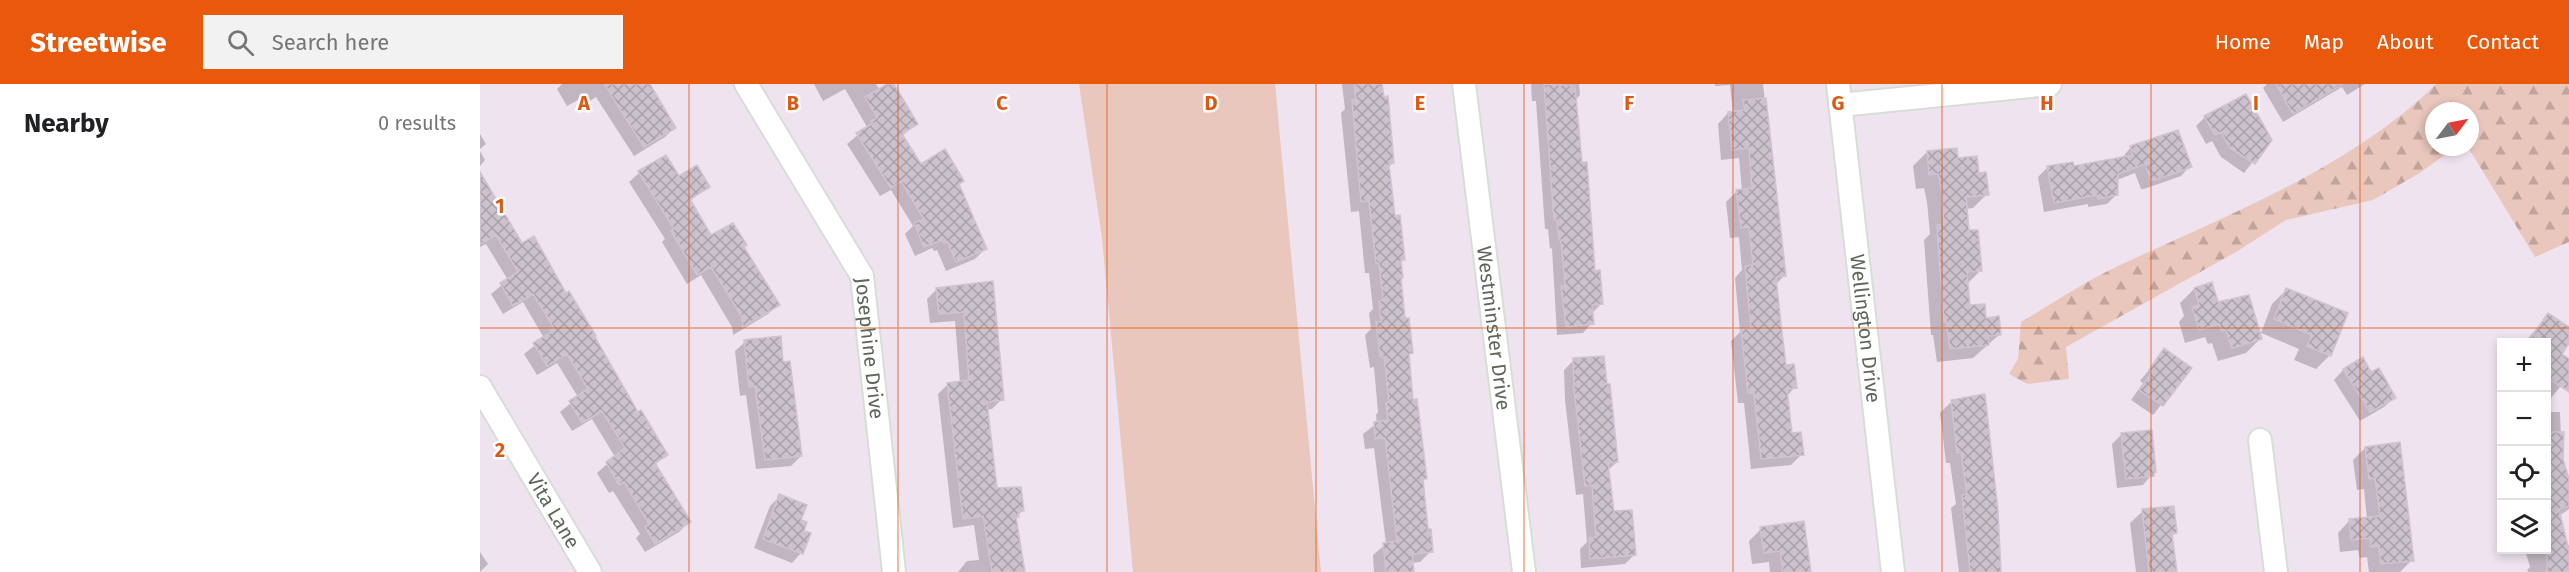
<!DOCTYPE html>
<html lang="en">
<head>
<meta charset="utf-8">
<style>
  body { margin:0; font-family:"Fira Sans",sans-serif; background:#f2f2f2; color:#202124 }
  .controls { position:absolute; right:18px; bottom:18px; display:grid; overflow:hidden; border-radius:0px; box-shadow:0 3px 9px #0003 }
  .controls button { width:54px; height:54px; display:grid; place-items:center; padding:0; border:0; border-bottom:2px solid #e0e0e0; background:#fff; color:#202124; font:30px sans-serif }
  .compass { position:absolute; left:1945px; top:18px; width:54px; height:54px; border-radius:50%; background:#fff; box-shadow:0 3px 9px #0003; rotate:58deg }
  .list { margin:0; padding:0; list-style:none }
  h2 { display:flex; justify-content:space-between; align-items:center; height:78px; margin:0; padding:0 24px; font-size:26px }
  h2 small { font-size:20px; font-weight:400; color:#757577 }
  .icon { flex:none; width:33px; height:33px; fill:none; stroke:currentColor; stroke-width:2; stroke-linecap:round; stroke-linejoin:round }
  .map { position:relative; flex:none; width:2089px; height:488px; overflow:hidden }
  header { display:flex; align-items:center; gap:36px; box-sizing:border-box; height:84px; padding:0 30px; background:#ea580c; color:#fff }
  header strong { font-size:28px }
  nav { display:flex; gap:33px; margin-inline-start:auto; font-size:21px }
  .search { width:420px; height:54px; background:#f2f2f2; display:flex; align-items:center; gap:15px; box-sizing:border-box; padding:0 21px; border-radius:0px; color:#757577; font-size:22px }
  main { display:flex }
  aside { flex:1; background:#fff }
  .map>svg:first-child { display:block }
</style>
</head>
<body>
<header>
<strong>Streetwise</strong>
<div class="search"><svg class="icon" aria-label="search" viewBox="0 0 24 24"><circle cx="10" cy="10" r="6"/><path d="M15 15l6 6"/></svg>Search here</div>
<nav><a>Home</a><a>Map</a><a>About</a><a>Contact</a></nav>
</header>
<main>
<aside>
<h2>Nearby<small>0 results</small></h2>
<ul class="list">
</ul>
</aside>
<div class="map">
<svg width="2089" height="488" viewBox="0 0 2089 488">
  <defs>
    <pattern id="forest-firs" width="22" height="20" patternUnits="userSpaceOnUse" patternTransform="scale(1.5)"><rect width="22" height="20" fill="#eac7bd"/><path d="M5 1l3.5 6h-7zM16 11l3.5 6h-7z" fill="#c1a59d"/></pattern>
    <pattern id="building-cross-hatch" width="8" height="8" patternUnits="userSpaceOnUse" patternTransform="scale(1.5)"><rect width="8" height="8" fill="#ccc2cd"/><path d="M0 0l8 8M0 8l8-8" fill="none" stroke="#a9a1a9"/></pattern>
  </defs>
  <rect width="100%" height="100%" fill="#f0e3f0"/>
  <path fill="#eac7bd" d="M599,0H795L841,488H653L622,154Z"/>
  <path fill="url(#forest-firs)" d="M1956,0H2089V158L2055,173L1988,63H1990V27H1954V63H1976L1938,90L1893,116L1806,136L1756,168L1586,263L1589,295L1547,300L1529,290L1538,275L1541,238C1573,219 1606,197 1640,181C1746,132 1872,83 1956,0Z"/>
  <path fill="#0003" d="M82,0H142L194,44L185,53L154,72L116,13L102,22L98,16L87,22L77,5Z
    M334,0H396L400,6L412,0L436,40L422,52L441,82L478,101L505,165L495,175L466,187L457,166L454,167L452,164L435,172L425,150L433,142L411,106L400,112L367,60L387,43L365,5L343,17Z
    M862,0H901L913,79L908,83L913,133L923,175L920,178L919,195L924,236L932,269L927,273L932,317L945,394L942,397L951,467L940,478L932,479L933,488H894L893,471L906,460L894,364L885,365L883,350L897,339L896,331L898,328L894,283L890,284L885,251L891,245L889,229L893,225L889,189H885L879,127L871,128L861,29L865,25Z
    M1051,0H1099L1100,11L1095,16L1114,188L1122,219L1112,229V239L1103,249L1077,251L1072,164L1070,165L1068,145H1065L1056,17H1052Z
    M1235,0H1283L1304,192L1295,201L1305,283L1315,303L1306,313L1311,351L1322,370L1311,381L1271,385L1264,319H1258L1251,257L1260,248L1255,194L1262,186L1259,153L1250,154L1246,118L1257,107H1262L1259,74L1241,76L1238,40L1248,29H1253L1250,1L1235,2Z
    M1787,0H1885L1867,11L1862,3L1803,38L1783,4Z
    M1725,33L1790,56L1764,89L1741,73L1732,57L1726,60L1716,42Z
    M0,50L6,60L0,65Z
    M1651,63L1710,82L1701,92L1664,105H1661L1655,89L1637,96V110L1627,120L1608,123V120L1564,128L1558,93L1567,84H1593L1642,74Z
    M0,67L5,76L0,82Z
    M1447,68L1477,76L1497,90L1507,110L1493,124L1486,125L1488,148L1501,186L1486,201L1489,222L1520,250L1493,274L1457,278L1453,251H1451L1444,156L1450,150L1447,118L1444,104L1436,105L1433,82Z
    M159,89L198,94L228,102L209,118L231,153L263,163L298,220L288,230L253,251L252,243L221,191L207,200L182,158L185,155L149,98Z
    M0,91L42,161L86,211L157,330L186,371L175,381L209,438L199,448L165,468L156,454L160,450L133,407L129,409L117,389L135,373L112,335L92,347L80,328L98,313L77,279L57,291L44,270L64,254L43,218L23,230L11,210L28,196L6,160L0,163Z
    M511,199L522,315L512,325L506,326L515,405L543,426L535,434L544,488H478L487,477L499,476L494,441L473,444L458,310L468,300L480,299L475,237L450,239L447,215L457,205Z
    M1714,205L1737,220L1780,255L1766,269L1738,277L1732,259L1728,260L1725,253L1705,259L1699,238L1704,232L1700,219Z
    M1806,206L1850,271L1836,285L1814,276L1819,265L1781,249L1792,220Z
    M2068,231L2089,245V257L2080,270L2089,277V292L2067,319L2066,258H2045Z
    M265,258L302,280L321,372L311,382L276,385L266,311L260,312L255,267Z
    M1685,266L1710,285L1673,331L1651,316L1663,299L1660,297Z
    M1882,275L1891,290L1914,314L1904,323L1880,337L1854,296L1863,286Z
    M1094,276L1137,378L1127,387L1132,429L1154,471L1145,480L1101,484L1100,465L1107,458L1103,410L1096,411L1085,316L1084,286Z
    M1472,317L1520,488H1479L1471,424L1476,420L1470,379H1466L1460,329Z
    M2066,328H2080L2082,376L2089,401V425L2079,432L2086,462L2089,461V488H2049L2047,486L2050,483L2045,466H2066Z
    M1642,350L1672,390L1663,401L1637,404L1632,360Z
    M1885,364L1932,476L1920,488H1889L1887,473L1880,474L1878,466L1860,468L1858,449L1870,436L1887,435L1884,405L1877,406L1873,376Z
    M300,412L319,437L322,447L321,469L312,479L274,464L290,422Z
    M1663,427L1695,449L1691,453L1695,488H1656L1650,439Z
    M1281,445L1328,488H1290L1289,478L1272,480L1269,457Z
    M0,468L8,480L0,488Z"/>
  <path fill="url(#building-cross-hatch)" stroke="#d3c1d5" stroke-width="1.5" d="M124,0H170L196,44L164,63Z
    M407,0H414L438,40L422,50L441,80L465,65L484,97L479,100L507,165L476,178L467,157L464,159L462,156L444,163L434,139L444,135L421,97L411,104L376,49L393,39L391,37L397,34L385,13Z
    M874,0H902L904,13L908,12L914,79L909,80L915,132L920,131L925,176H921L923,194H921L925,234H929L933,269L929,270L933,316L937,315L947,395H943L948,445H951L953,468L932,470L934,488H906L903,459L917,457L905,354L895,355L894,338L908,336L906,319L909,318L904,273H900L896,238H901L899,217L903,216L899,179H896L889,117L881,118L872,16H876Z
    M1064,0L1095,2L1102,78H1107L1115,187L1120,186L1123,220L1112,221L1114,240L1086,243L1081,202H1085L1084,189L1081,156H1079L1077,136H1074Z
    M1796,0H1863L1813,30Z
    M1766,10L1792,56L1775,80L1750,64L1741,48L1735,51L1724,32Z
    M1286,14L1306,192L1296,193L1301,240L1306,281L1314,280L1317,304L1307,305L1312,349L1321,348L1324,371L1281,375L1274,309H1268L1261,245L1271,244L1265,182L1273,181L1269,143L1261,144L1256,106L1272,104L1269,64L1252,66L1248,28L1265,26L1263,16Z
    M1698,46L1712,83L1675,96H1671L1665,80L1638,90V111L1618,115L1617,111L1574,119L1567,82L1593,78L1594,82L1653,71L1650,62Z
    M1477,64L1478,74L1497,72L1499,89L1506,88L1509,111L1486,113L1489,146H1498L1502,187L1487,188L1490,221L1505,220L1506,234L1519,232L1521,251L1508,252L1509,261L1470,265L1466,237L1464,238L1459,173L1457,141L1464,140L1461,103L1458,90L1449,91L1447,67Z
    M186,71L199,92L217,81L230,103L210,115L231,151L253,139L267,161L264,163L300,221L263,243L262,233L231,183L217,191L191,147L194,145L158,87Z
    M0,88L42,159L54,152L86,209L89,207L116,252L115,253L158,328L161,326L188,371L175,379L211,438L175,460L165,443L169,440L144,398L139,401L126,378L145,364L122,327L102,339L89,317L108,305L87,270L67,282L53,259L71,248L70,246L74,244L53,210L33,222L20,199L38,188L16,151L0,160Z
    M513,197L524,316L507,318L517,404L541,403L544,427H538L539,433H536L545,488H512L503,432L483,435L467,299L489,296L484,228L459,230L456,204Z
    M1732,198L1738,218L1769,211L1782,255L1752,264L1746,246L1742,247L1739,240L1719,246L1712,223L1719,221L1714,204Z
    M1806,204L1868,229L1851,272L1827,262L1832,251L1794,235Z
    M2068,229L2089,243V259L2082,270L2089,275V308L2067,293V258H2048Z
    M301,252L303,278L310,277L322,372L285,376L275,302L269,303L264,256Z
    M1684,264L1712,284L1683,322L1659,306L1672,288L1669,286Z
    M1124,272L1127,300H1130L1138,378L1128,379L1134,427L1152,426L1156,471L1110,475L1109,454L1116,453L1112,401L1105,402L1094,305L1093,274Z
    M1883,273L1891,288L1899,284L1916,314L1890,328L1863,285Z
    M1505,310L1518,427L1521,488H1490L1482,411L1487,410L1481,368L1477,369L1471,316Z
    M1672,346L1676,388L1674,389V392L1646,395L1641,349Z
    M2067,348H2084L2083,375L2089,395V422L2079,425L2089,467V488H2067Z
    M1920,358L1934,477L1901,480L1899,462L1891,463L1890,454L1871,456L1869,435L1900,432L1895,394L1889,395L1885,363Z
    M299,410L327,421L321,436L327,438L324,447L331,449L323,470L283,455Z
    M1694,422L1697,449L1692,450L1697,488H1669L1662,425Z
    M1324,437L1331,488H1303L1300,467L1284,469L1280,443Z"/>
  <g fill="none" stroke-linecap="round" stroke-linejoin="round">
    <g stroke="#d7ded6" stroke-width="26">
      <g id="minor">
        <path id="s1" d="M266,0L382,192L414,488"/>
        <path id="s2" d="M984,0L1044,488"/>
        <path id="s3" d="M1358,0L1413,488"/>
        <path d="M1360,21L1570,0"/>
        <path id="s4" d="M0,303L110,488"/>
        <path d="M1780,356L1796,488"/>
      </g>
    </g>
    <use href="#minor" stroke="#fff" stroke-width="22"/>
  </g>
  <path fill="none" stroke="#da5a14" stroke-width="1.5" stroke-opacity="0.55" d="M209,0V488M418,0V488M627,0V488M836,0V488M1044,0V488M1253,0V488M1462,0V488M1671,0V488M1880,0V488M0,244H2089"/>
  <g text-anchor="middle" stroke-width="5" stroke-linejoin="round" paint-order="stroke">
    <g font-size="20" fill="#5e665b" stroke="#fff">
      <text dy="7" stroke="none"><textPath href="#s2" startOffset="246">Westminster Drive</textPath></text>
      <text dy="7" stroke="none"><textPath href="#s3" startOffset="246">Wellington Drive</textPath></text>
      <text dy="7" stroke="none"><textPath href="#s1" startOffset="297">Josephine Drive</textPath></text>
      <text dy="7" stroke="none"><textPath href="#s4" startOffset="144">Vita Lane</textPath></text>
    </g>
  </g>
  <g font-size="20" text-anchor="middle" font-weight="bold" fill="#da5a14" stroke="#fff" stroke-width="5" stroke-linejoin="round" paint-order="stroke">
    <text x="104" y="26">A</text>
    <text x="313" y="26">B</text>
    <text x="522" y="26">C</text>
    <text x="731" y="26">D</text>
    <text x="940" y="26">E</text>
    <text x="1149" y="26">F</text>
    <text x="1358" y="26">G</text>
    <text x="1567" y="26">H</text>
    <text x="1776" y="26">I</text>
    <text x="20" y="129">1</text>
    <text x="20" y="373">2</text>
  </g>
</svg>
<div class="controls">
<button>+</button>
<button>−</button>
<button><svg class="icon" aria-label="locate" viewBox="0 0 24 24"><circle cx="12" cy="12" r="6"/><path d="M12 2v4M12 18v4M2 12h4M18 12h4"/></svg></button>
<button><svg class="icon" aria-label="layers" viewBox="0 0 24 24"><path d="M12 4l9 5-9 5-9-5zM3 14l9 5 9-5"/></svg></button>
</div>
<svg class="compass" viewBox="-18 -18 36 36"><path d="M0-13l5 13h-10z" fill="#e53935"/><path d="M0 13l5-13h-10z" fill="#757577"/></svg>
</div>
</main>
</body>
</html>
